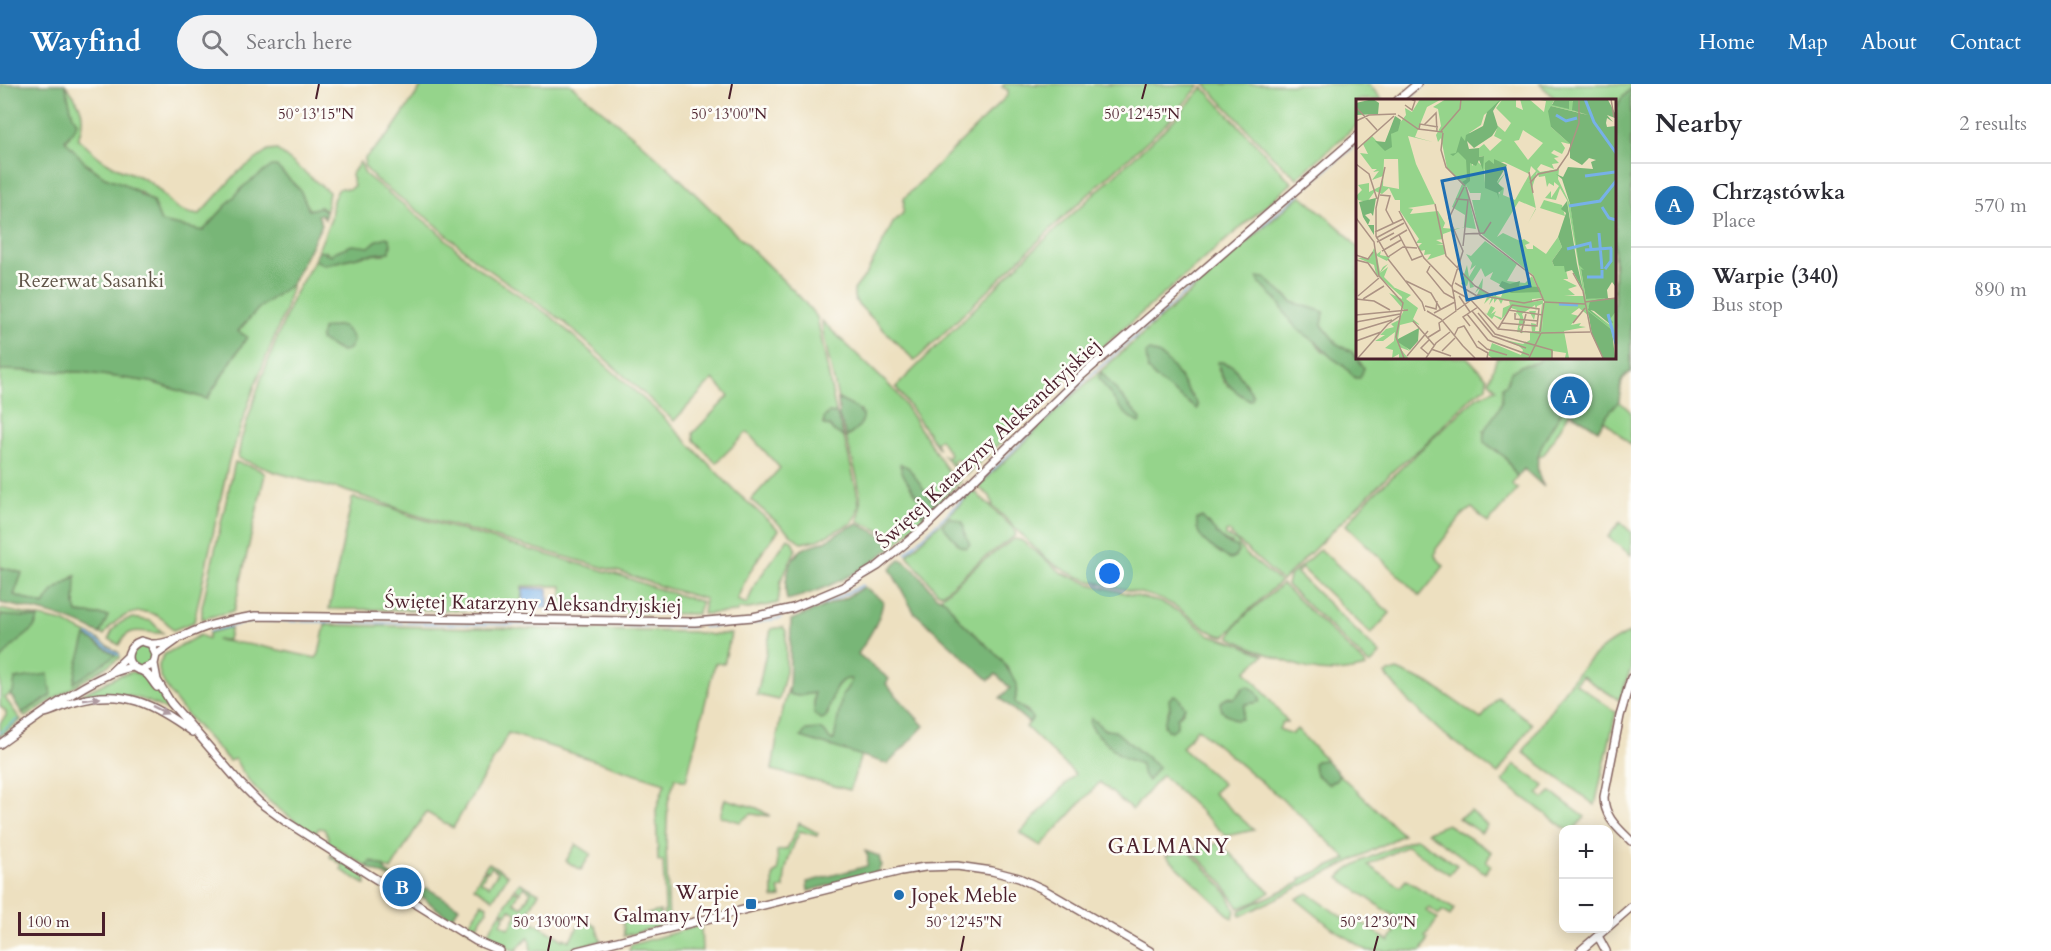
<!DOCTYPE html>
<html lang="en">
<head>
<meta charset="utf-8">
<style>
  body { margin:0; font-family:Cardo,serif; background:#f2f2f3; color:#2b2b33 }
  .controls { position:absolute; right:18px; bottom:18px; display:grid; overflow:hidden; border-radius:12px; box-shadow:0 3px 15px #0003 }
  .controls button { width:54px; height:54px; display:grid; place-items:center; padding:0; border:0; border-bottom:2px solid #e1e1e2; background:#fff; color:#2b2b33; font:30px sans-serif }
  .scale { position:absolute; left:18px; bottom:15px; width:87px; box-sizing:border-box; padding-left:6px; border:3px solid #4a1f2b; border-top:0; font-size:16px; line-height:21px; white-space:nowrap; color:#4a1f2b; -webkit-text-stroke:4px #fdfcf7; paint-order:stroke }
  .you { position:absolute; left:1110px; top:490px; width:21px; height:21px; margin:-15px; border:4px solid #fff; border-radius:50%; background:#1a73e8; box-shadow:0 0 0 9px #1a73e833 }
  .badge { display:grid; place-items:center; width:39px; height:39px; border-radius:50%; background:#1f6fb2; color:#fff; font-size:20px; font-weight:700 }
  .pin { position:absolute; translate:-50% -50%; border:3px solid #fff; box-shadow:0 2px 6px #0006 }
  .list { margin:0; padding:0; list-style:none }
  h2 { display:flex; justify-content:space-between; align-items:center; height:78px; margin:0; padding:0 24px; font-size:26px }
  h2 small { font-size:20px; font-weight:400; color:#7c7c81 }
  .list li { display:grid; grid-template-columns:39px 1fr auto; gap:18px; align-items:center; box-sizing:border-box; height:84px; padding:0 24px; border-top:2px solid #e1e1e2 }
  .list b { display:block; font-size:22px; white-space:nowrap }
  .list p { margin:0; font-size:20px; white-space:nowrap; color:#7c7c81 }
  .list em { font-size:20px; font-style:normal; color:#7c7c81 }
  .icon { flex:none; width:33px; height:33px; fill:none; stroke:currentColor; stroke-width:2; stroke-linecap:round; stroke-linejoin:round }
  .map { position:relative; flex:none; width:1631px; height:867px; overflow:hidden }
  header { display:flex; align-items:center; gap:36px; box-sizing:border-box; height:84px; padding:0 30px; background:#1f6fb2; color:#fff }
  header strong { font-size:28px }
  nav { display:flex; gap:33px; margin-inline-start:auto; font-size:21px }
  .search { width:420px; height:54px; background:#f2f2f3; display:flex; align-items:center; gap:15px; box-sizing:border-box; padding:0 21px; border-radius:33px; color:#7c7c81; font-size:22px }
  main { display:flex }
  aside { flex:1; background:#fff }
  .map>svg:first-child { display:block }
</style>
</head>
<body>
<header>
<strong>Wayfind</strong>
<div class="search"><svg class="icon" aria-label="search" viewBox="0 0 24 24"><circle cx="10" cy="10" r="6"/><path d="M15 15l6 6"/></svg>Search here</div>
<nav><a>Home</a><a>Map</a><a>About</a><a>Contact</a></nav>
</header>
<main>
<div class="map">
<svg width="1631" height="867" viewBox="0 0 1631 867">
  <rect width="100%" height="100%" fill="#fdfcf7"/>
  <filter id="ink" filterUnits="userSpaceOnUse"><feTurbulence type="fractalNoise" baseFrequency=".0167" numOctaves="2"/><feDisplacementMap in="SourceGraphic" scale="12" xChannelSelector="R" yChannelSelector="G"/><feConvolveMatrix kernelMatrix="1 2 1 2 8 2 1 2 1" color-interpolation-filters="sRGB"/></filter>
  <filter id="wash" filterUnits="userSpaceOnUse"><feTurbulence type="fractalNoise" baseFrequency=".008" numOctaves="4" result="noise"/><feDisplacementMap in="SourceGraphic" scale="24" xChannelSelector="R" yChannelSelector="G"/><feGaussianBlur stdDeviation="1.35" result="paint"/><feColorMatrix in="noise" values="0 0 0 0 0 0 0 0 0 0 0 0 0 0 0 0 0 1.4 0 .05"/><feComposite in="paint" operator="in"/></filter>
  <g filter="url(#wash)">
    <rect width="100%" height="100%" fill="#ede0c0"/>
    <path fill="#95d48b" stroke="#707a5b" stroke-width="1.5" fill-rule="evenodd" d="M65,0C81,20 87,30 78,55C88,63 97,73 108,79C119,86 134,89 146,96C171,111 166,127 199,131L238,88L268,67L277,66L329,108L326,127L320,123L309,126L300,106L244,102L203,147L161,138L153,118L140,108L105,93L64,63C66,53 74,48 77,38L73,33Z
      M423,0H570L638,56L670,85L800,213L817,233L836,328L834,330L830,329L827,342H830L844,353L857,407L859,420L857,431L852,439L818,456L801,459L751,416L780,384L747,348L716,379L694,356L693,349L729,312L713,295L674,337L563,237L475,176L435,140L375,95L364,82L365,74L390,49Z
      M1004,0L1200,1L1168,38L1055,141L915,277L858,220L854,214V206L867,189L893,139L903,129L904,114L1008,11V6L1002,3Z
      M1205,0H1369L1382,16H1358V40L1297,94L1272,72Z
      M1540,0H1631V288C1619,295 1621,305 1619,317L1631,328V361L1604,336L1598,346L1570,328L1545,369L1523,385L1484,348L1488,361L1505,373L1517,393L1512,400L1518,405L1488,439L1472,424L1463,430L1436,465L1435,472L1444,482L1420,512L1346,441L1367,416L1477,313L1496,305L1489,297L1497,273H1614V16H1556Z
      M1203,3L1292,99L1063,297L967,391H966L970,385L956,375L953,378L957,387L943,371L949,373L950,370L940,355L936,359L939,365L896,303L1029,170L1170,40Z
      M360,78L365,90L372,96L435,145L474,181L552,233L657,327L736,408L779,446C762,467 746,491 737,516L747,520L755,500L788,454L794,459L796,465L781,496L778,519L749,525H738L737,528L703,530L705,515L663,503L623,489L412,430C388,419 362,413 337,404H332L275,388L238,374L241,356L261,295L294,211L313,179L328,142L331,135L333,116L338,106L341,104L349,105L354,102L351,91ZM376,157L385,170L365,171L325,181V167L331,171C343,161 355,163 370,163ZM335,242L342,268L332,263L322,245Z
      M1301,111L1342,146L1358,164V273H1467L1487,294L1486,303L1475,310L1422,363L1395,385L1282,497L1231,451V449L1228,447L1226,448V452L1236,457L1246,470L1280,498L1247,528L1226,552C1208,552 1188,528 1171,520C1138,503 1096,505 1062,485C1033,469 1016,441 991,421H993L990,412L978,403L1071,313ZM1285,211L1292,218L1324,228L1322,241L1337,260L1352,268L1364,284L1355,294L1343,281L1322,266L1277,216ZM1222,278L1233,282L1252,311L1245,314L1225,299L1218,285ZM1148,286L1180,293L1182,298L1198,322L1160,298ZM1202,433C1210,442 1221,458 1232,459L1229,474L1210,462Z
      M292,200L285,227L255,301L229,376L194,538L173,546C152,518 122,525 104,551L100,550L108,532L77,529L75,522V492L53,507L44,521L14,511L22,489L0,483V286L81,288L151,298L207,315L247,253L238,247L259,224Z
      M822,237L897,309L944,381L950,389L961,397L896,460L883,448L858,437C866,409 852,380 846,352L850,351L862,338L861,327L838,315L823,249ZM903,390L928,412L935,420L924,432L921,429L924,420Z
      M235,378C246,381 257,382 265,390L234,527L202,535V523Z
      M974,407L1013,444L1016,451L981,476L943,509H938L907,471Z
      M354,414L393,424L408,431L622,492L655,504L702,518L697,530L561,528L562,502H522L521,527L329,525L352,415Z
      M1620,438L1631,448V471L1608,453Z
      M1014,455L1021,456L1062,489L1090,500L1163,519L1181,529L1210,551L1237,559L1264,571L1246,587L1288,638H1282L1279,645L1292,650L1297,645L1326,676L1316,690L1323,696H1336L1339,690L1403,751L1241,832L1239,831L1240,827L1243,825L1301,798L1300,795L1347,775L1295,726L1197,644L1182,664L1223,700L1213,709L1254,746L1226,752L1162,691L1132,726L1100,698L1041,762L1020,749L1075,690L1026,643L1032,635L1028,627L1015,619L1017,604L1015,597L1002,576L961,537L941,513L980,479ZM1243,604L1259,618L1245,620L1243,631L1236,636L1222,627L1227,613L1235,614ZM1170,622L1183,628L1177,634L1172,647L1164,642ZM1097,638L1100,643L1111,648L1158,683L1148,696L1141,680L1119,670L1095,648Z
      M1320,465L1390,529L1371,550L1302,484L1297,489L1380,570L1370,581L1287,501L1289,493Z
      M1282,500L1364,579L1366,583C1352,587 1333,589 1319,587C1296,583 1250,564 1230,553C1234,537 1269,512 1282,500Z
      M0,525L63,538L94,553L119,569L120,574L25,633L22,629L42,618L13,608L5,614L21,636L0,653V639L6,632V628L0,622ZM87,553L116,571L74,598Z
      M133,534L151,537L163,549C145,551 130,538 119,561L109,555C112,544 121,536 133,534Z
      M325,541L693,548L713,551L715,550H731L724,580L715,579L686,697L675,694L668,718L666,761L669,840L663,829L665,827L663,777H658L656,726L665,699L508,649L500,665L453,744L426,728L391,786L371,777L368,781L369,784L326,757L329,755L324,745L319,744L316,748L318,752C285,730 253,711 235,675L229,677C213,658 158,606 159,583C159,577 162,574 165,570L200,551L208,555L209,549L231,543L228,556H216L260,562L316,574L319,570Z
      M783,543L786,547V587L779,616L757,611L771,545Z
      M1630,549L1631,585L1619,616L1582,592L1575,599L1616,628L1595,721L1523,668C1552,627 1581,567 1630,549Z
      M138,559L151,562L154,578L143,585L132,580L130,569Z
      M1397,586L1432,601L1481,635L1498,613L1532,640L1498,690L1440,647L1409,618L1385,590Z
      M132,588L140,590L146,594L177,632C133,606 117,609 69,617L118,592Z
      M849,593L851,598L834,656L801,652L861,671L850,706L772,686L779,641L788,605L789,610L798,612L814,609V624L817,633L822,635L828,630C831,616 833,599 849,593Z
      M1514,680L1544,702L1538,710L1544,715L1551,708L1585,733L1574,745H1566L1503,698Z
      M725,715L757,724L770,732L751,730L740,738L720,732Z
      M1471,727L1487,741L1481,749L1458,734Z
      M799,739L818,749L817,752L800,747C791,766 784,783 784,804L779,805L781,813L773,814V790L778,787L777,767L787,765Z
      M1447,740L1492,768L1486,777L1491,781L1485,789L1427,748Z
      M1416,754L1457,781L1449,790L1407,762L1368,781L1400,803L1406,796L1454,825L1450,832L1442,827L1439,831L1429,824L1426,827L1438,835L1425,853L1428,855L1422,867H1367L1332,844L1296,815L1308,809L1350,839L1355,834L1389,857L1395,848L1390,844L1394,837L1406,845L1408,842L1339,794C1354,776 1395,764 1416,754Z
      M1219,759L1270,808L1255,818L1239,824L1221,797L1193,768L1194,765Z
      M576,760L591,770L581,786L566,777Z
      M1188,766L1219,799L1228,811L1235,826L1233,835L1166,772Z
      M331,771L365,792L366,801L341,786L342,781L330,773Z
      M489,779L508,791L493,815L474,803L483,787L486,788L481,798L489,802L498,788L491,783L488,788L484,785Z
      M520,799L539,809L525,833L563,856L564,854L569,857L583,835L596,842L601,857L560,867H531L529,853L516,866L517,867H516L484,855L501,828L505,831L501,840L509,845L517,830L510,825L507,830L502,827L514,806L519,809L514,818L522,823L531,808L524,803L521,808L515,804Z
      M482,819L487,822V826L473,848L466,844Z
      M660,827V842L624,852L623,836Z
      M701,841L702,867H629L631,861Z"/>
    <path fill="#78b677" stroke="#616a51" stroke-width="1.5" d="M0,0H65L73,32L77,38L75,44L65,56L87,81L105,93L122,99L153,118L161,138L203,147L244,102L272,82H276L300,106L309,126L320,123L326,127L325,135L322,130L318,131L322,140L292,200L259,224L238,247L247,253L207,315L151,298L81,288L0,286Z
      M1631,4V288L1625,291L1621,298L1619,317L1604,335L1598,346L1564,324C1549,349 1526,374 1544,403L1524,385L1517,393L1505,373L1484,358C1481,342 1495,335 1500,322C1503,315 1502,308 1503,302L1506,301L1511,288C1515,286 1520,281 1524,281C1533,279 1536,281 1542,273H1614L1615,26L1620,16Z
      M386,153L389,154L391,159L390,168L365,171L324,181L315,176L316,171L320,167L331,171L334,168L352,161L369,163L376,157Z
      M1257,193L1265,194L1292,218L1324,228L1322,241L1337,260L1352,268L1364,284L1360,294H1355L1343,281L1332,274L1315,257L1301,248L1290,237L1277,216L1260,200Z
      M335,242H343L351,251L353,258L349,265L342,268L320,256L322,245Z
      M1149,267C1171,270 1183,303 1196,318L1198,322L1197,325L1160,298L1148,286L1146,270Z
      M1218,278H1222L1225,280L1233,282L1253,311L1252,315L1250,316C1234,308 1220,297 1218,278Z
      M1101,288L1141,335L1140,339C1124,334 1108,307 1099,294Z
      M838,315L856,324L863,331C864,339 854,350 846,352L839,332Z
      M836,328L844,353L833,347L830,342L824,341V334L828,329L834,330Z
      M900,380L908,383L935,420L924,432L921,429L924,420C917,413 900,389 900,380Z
      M950,433L963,438L965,450L970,460L966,464L960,462L942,441Z
      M1202,433L1225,458L1238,463V468L1234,474L1229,475C1214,464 1194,456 1197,435Z
      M858,440L884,452L891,464C861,488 824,507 787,516C783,501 788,474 803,465C809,461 818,460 825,457C836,451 846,443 858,440Z
      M901,475L915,486L936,512L946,517L961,537L1002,576L1017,600L1015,619L1031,631L1032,635L1029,639L1000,614L1010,604L996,590L989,596L914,528L890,485Z
      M0,483L22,489L14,511L44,521L53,507L76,492L75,522L77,529L108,532L100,550C69,533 34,525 0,519Z
      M864,503L883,517C881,536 868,554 858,570L889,595L886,600L924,642L888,680L801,653L806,646L819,645L825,648L830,656H834L842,612L851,598V595C831,593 833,622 825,634L821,635L814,630V609L798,612L789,610L791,536L845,514Z
      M2,531L38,534C35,548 22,553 13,562C8,566 4,572 0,577V532Z
      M86,552L116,571L74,599L77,582Z
      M48,590L51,612L22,629L10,610L13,608L15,595Z
      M1248,602L1256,607L1260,615L1259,618L1245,620L1242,635L1236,636L1222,627L1220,619C1225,613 1228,615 1235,614L1243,604Z
      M1174,611L1178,613L1185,623L1177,634V643L1172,647L1167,646L1164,639L1170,625L1169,615Z
      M1091,634L1105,646L1115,647L1158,683L1148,697L1142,689L1141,680L1125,674L1119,670L1095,648L1090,640Z
      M1326,676L1339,690L1336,696L1328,700L1316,690L1313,680L1316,677Z
      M865,767L879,772L881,781L878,788L808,807L807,798L867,782L868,773Z
      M371,777L383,782L387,789L405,800L412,798L424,805L427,804L459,823L452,834C438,828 429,817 417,809C402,798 386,792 369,784L368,781Z"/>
    <path fill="#77b1e8" stroke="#60688a" stroke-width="1.5" d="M523,504L548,505V524H524Z"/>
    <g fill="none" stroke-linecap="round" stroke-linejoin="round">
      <path stroke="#77b1e8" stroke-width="1.5" d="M1407,16L1426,0
        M1306,103L1358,59
        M978,400L1092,290L1300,109
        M906,469L971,407
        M790,531L833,516L863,501
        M703,543L744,541L781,534
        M209,547L245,539L269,537L693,543
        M88,551L119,571
        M0,649L18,635"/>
    </g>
  </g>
  <g filter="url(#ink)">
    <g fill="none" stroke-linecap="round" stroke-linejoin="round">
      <g stroke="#83635f" stroke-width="10">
        <path id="secondary" d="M1398,16L1417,0
          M151,560C167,561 185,551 200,545C218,538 236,535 255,532L695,538L753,533L793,524L843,503L878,482L924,444L1081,292L1358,52
          M156,571L177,556
          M154,580L157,596L171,619L240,699L259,718L285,737L371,792L476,857L500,867
          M141,586L154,580L156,571L151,560L141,557C129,561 122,576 135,584C138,586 141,586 144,588C150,591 153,599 157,603
          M108,591L128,572
          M1631,594L1620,632L1604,713C1604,733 1618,744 1631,757
          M45,629C55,626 65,621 75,618C124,603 154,621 192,648
          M0,660C34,636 93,589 133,583
          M1608,843L1631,823
          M1598,852L1606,867
          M577,867L901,787L925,783L957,782L992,787L1019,794L1043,805L1150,867
          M1580,867L1607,844"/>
      </g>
      <use href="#secondary" stroke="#fff" stroke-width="7"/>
    </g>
    <defs><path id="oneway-solid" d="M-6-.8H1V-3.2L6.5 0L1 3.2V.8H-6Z" transform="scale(1.5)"/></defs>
    <g fill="#ae9aa0">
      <use href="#oneway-solid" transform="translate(92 615) rotate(-8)"/>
      <use href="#oneway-solid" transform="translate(160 626) rotate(27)"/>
    </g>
  </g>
  <path fill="none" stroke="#4a1f2b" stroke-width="2" d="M316,15L319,0M729,15L732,0M1142,15L1146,0M548,867L551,852M961,867L964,852M1374,867L1378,852"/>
  <g fill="#1f6fb2" stroke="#fdfcf7" stroke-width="2">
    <circle cx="899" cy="811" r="6"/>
    <rect x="745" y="814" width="12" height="12" rx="3"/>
  </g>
  <g text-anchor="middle" stroke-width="5" stroke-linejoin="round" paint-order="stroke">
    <g font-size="20" fill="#605548" stroke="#fdfcf7">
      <text x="91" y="203">Rezerwat Sasanki</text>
    </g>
    <g font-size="20" fill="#4a1f2b" stroke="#fdfcf7">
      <text transform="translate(988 359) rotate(-43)" y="7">Świętej Katarzyny Aleksandryjskiej</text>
      <text transform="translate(533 519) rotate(1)" y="7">Świętej Katarzyny Aleksandryjskiej</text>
    </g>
    <g font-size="20" fill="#4a1f2b" stroke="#fdfcf7" text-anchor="end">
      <text x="739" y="815">Warpie<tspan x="739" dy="23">Galmany (711)</tspan></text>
      <text x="911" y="818" text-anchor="start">Jopek Meble</text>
    </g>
    <g font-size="21" letter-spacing="1.5" fill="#4a1f2b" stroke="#fdfcf7">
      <text x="1169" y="769">GALMANY</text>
    </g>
  </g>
  <g transform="translate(1356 15)">
    <rect width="260" height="260" fill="#ede0c0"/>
    <path d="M64,0L84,1L71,8L59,38L77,43L52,37L60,65L79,105L52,109L57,110L54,115L82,112L89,124L87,129L99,130L108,128L109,116L96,108L106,85L91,69L85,39L82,43L80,36L85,27L82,10L77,8L90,0H160V8L167,11L164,0H173L188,13L190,2L178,0H199L196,5L212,8L213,1L219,3L217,11L234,16L195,7V28L214,45L205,43L209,49L206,55L198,51L195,54L203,58L198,59L203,64L196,65L198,70L185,65L181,70L184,73L203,70L202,80L214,105L224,166L233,175L230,177L225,170L230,200L250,198L232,209L254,226L253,220L259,214V244L257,236L223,209L215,215L223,217L215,226L225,224L223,227L230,228L208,232L213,259H209L210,254L197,252L196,259H136L132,256L136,244L165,256L167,251L163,247L149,241L167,245L174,241V234L161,233L164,218L161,214L159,220L161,211L155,209L145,221L138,217L136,220L128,213L131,215L135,207L139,209L135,215L140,212L138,216L146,219L147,209L154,206L153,202L147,201L145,205L142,199L138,204V199L133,206L136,197L128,205L131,198L121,196L124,189L119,194L127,179L126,191L138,197L141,193L140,197L145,198L149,188L134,180L137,173L129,178L125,169L116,183L118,188L114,189L113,181L111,187L105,185L111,166L113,178L120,166L114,171L116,164L110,155L115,157L129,142L161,165L151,182L169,184L176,177L187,199L176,200V203L187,201L186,232L188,201L177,176L123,133L116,101H124L125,94H114L110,86L120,130L107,128L87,135V140L80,141L88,145L80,146H88L89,155L71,161L75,155L68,156L69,151L64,152L62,148L66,144H60L63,140L44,112V101H39L33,89L26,95L19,92L11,103L2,101L0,97L6,91L2,86L13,84V93L25,87L27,77L16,81L23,72L17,73L21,70H16L4,54L12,55L7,45L16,37L29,51L35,35L50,16L49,9L56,13ZM146,1L140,9L155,24L149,33L142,27L138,37L146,41L134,52L128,45L123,49V58L128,57L125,66L120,61L116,67V63L111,64L110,36H116L113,34L125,26L128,16ZM167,31L187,44L172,61L158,42L163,41ZM28,60H42L43,90L27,87ZM148,63L173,75L175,67L180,72L174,79L173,76L159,101L147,96L148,89L142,85L150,73L141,83L144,95L129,84L128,71L139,64ZM181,73L183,78L189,77L191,88L193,84L198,87V83L203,87L195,99V92L189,99L200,101L204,89L211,101L228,197H208L219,196L212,190L221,187L207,180H212L209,167H198L196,162L206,148L202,138L190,155L177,146V150H171L169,146L174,144L168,140L164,142L147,134L141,138L163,102L180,109L172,124L180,110L176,89ZM186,205L183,232H179L180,225L175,224L176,233L168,234L163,228L169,224L166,215L179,206L180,212H173L178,221L181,207ZM188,101L206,106L209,117L184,109ZM18,149L21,155L25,152L24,156L34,158L31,162L21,157L24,173L27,168L32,165L24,174L32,168L28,178L39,189L35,187L55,196L50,200L62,209L57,220L64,226L56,223L44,226L42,240L54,252L43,248L52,259H43V255L36,259L37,251L29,249L38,242L39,233L27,242H19L29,236H24L30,230L38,228L35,225L43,221L48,211L33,194L46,200V198L20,175L18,166L2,159H14Z" fill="#95d48b" fill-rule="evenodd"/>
    <path d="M17,0L23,4L22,15L0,16V4ZM199,0L252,1L259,14V19L251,16L257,23L251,19L250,24L251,28L260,27L259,187L256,183L251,191L252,199H259V214L254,220L257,223L255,226L238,212L234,211L255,229L232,211L234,202L250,199L230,200L225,170L228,171L223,166L214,105L206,80L200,75L207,78L212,68L237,70L235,63L240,61L233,59L226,66L214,59V45L195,28L192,12L195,7L232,16L216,11L217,2H213V10L196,6ZM144,1L137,12L142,28L136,37L118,49L111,42L113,50L123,49V58L128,57L127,71L123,61L120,67L114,64V82L109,86L106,83L111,80L105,77H111L110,61L102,53L97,57L94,55L100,54L105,37L109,42L110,36L127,27L131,13ZM39,17L45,21L42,32L35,35L36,48L29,52L19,42L29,43ZM138,60L151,66L141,83L147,90L142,94L143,100L141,94L129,89V64L133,61L138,65ZM20,99L17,117L15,114L9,116L14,121L12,126H18V136L7,118L3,103ZM211,102L221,165L227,191L216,171L209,173L208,167H198L196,162L206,148L202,138L210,114L205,110ZM146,182L154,185L164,182L163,187L183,188L185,193L155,194L143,187ZM232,212L256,231L259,259H247L236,236ZM63,229L62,242L54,251L42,243V240Z" fill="#78b677"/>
    <path fill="none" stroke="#77b1e8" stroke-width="3" d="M229,0L238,23L260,54M200,16L210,22L221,19M229,77L259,73M213,107L244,102L260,82M246,108L253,119L260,121M243,134L246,170M211,150L234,144L235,150M229,151L256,149M249,170L255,162V149M231,178H246V171M203,205L222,206M252,215L260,245"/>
    <path fill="none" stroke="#ac9384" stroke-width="1.5" d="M255,0L258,18M49,6L56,11L59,2L55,0M0,8L21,31M42,16L62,30L87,33M0,22L13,16L40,15M68,26L80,14L81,32M63,30L64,25L82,28M85,32L104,10L105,0M87,34L85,51L90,68L109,87M0,51L38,17M0,65L13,75L21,100M29,68L20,109V137L32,158M173,73L177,94M174,84L182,75L201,71L212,55L223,24V0M110,88L124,136L177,177L188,202M24,96L34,97L30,111L37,124M100,100L112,101L107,147M79,105L90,157L119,187L135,196M43,112L68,159L96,188M0,119L18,143L23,177L47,204L40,238L48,259M19,133L47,120M108,135L128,134L135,123M43,136L56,161L66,157M20,139L48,124M34,141L51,131M21,143L38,134M26,152L45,141M0,156L12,160L17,153M32,158L47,148L61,149M32,160L66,203L69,212M0,161L12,164L22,178M74,167L71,173L88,194L99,200M217,174L227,192L235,233L247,259M50,182L75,194L85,211M99,184L121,197M97,191L115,201L142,230L184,234M2,197L23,179M103,197L114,213M0,200L18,202L34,211M7,200L28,187M99,203L96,187L107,152L93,119L108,88M188,203L229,205M229,203L260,199M69,207L80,210L81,202M101,211L122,196L168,204L187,200M152,211L187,216M71,212L85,220L107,247M116,212L137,237L170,249M78,214L99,203M122,214L139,235L196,251V259M159,214V220L182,222M111,215L132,241L173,256M0,216L52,211M57,222L78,246M0,223L44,215M145,224L181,227L183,210L156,206M217,224L229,209M114,227L107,218L122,208M142,230L156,206M0,232L36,221M184,233L188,204M165,234L170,215M185,234L234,233M98,237L102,229L108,227L121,248L132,254L131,259M71,239L84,231L83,224L100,212L99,203M0,242L25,233M122,242L131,250L151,256M106,246L119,259M75,250L95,257M86,252L99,239M72,255L65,249L73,241M51,257L72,232M2,259L32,225L45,216M70,259L80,244L94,233M173,259L185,234"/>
    <path fill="#1f6fb2" fill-opacity="0.15" stroke="#1f6fb2" stroke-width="3" d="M149,69L174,187L111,201L86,82Z"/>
    <rect width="260" height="260" fill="none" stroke="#4a1f2b" stroke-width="3"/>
  </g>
  <g font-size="15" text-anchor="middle" fill="#4a1f2b" stroke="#fdfcf7" stroke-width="5" stroke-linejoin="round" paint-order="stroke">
    <text x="316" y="35">50°13'15"N</text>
    <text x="729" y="35">50°13'00"N</text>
    <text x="1142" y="35">50°12'45"N</text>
    <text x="551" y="843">50°13'00"N</text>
    <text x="964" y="843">50°12'45"N</text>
    <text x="1378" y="843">50°12'30"N</text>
  </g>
</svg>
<div class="controls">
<button>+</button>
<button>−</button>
</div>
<div class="scale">100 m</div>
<div class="you"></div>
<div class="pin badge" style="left:1570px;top:312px">A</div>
<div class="pin badge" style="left:402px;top:803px">B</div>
</div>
<aside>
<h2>Nearby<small>2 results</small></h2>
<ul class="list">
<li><span class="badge">A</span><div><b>Chrząstówka</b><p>Place</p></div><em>570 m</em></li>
<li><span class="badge">B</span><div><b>Warpie (340)</b><p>Bus stop</p></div><em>890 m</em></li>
</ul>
</aside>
</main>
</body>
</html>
